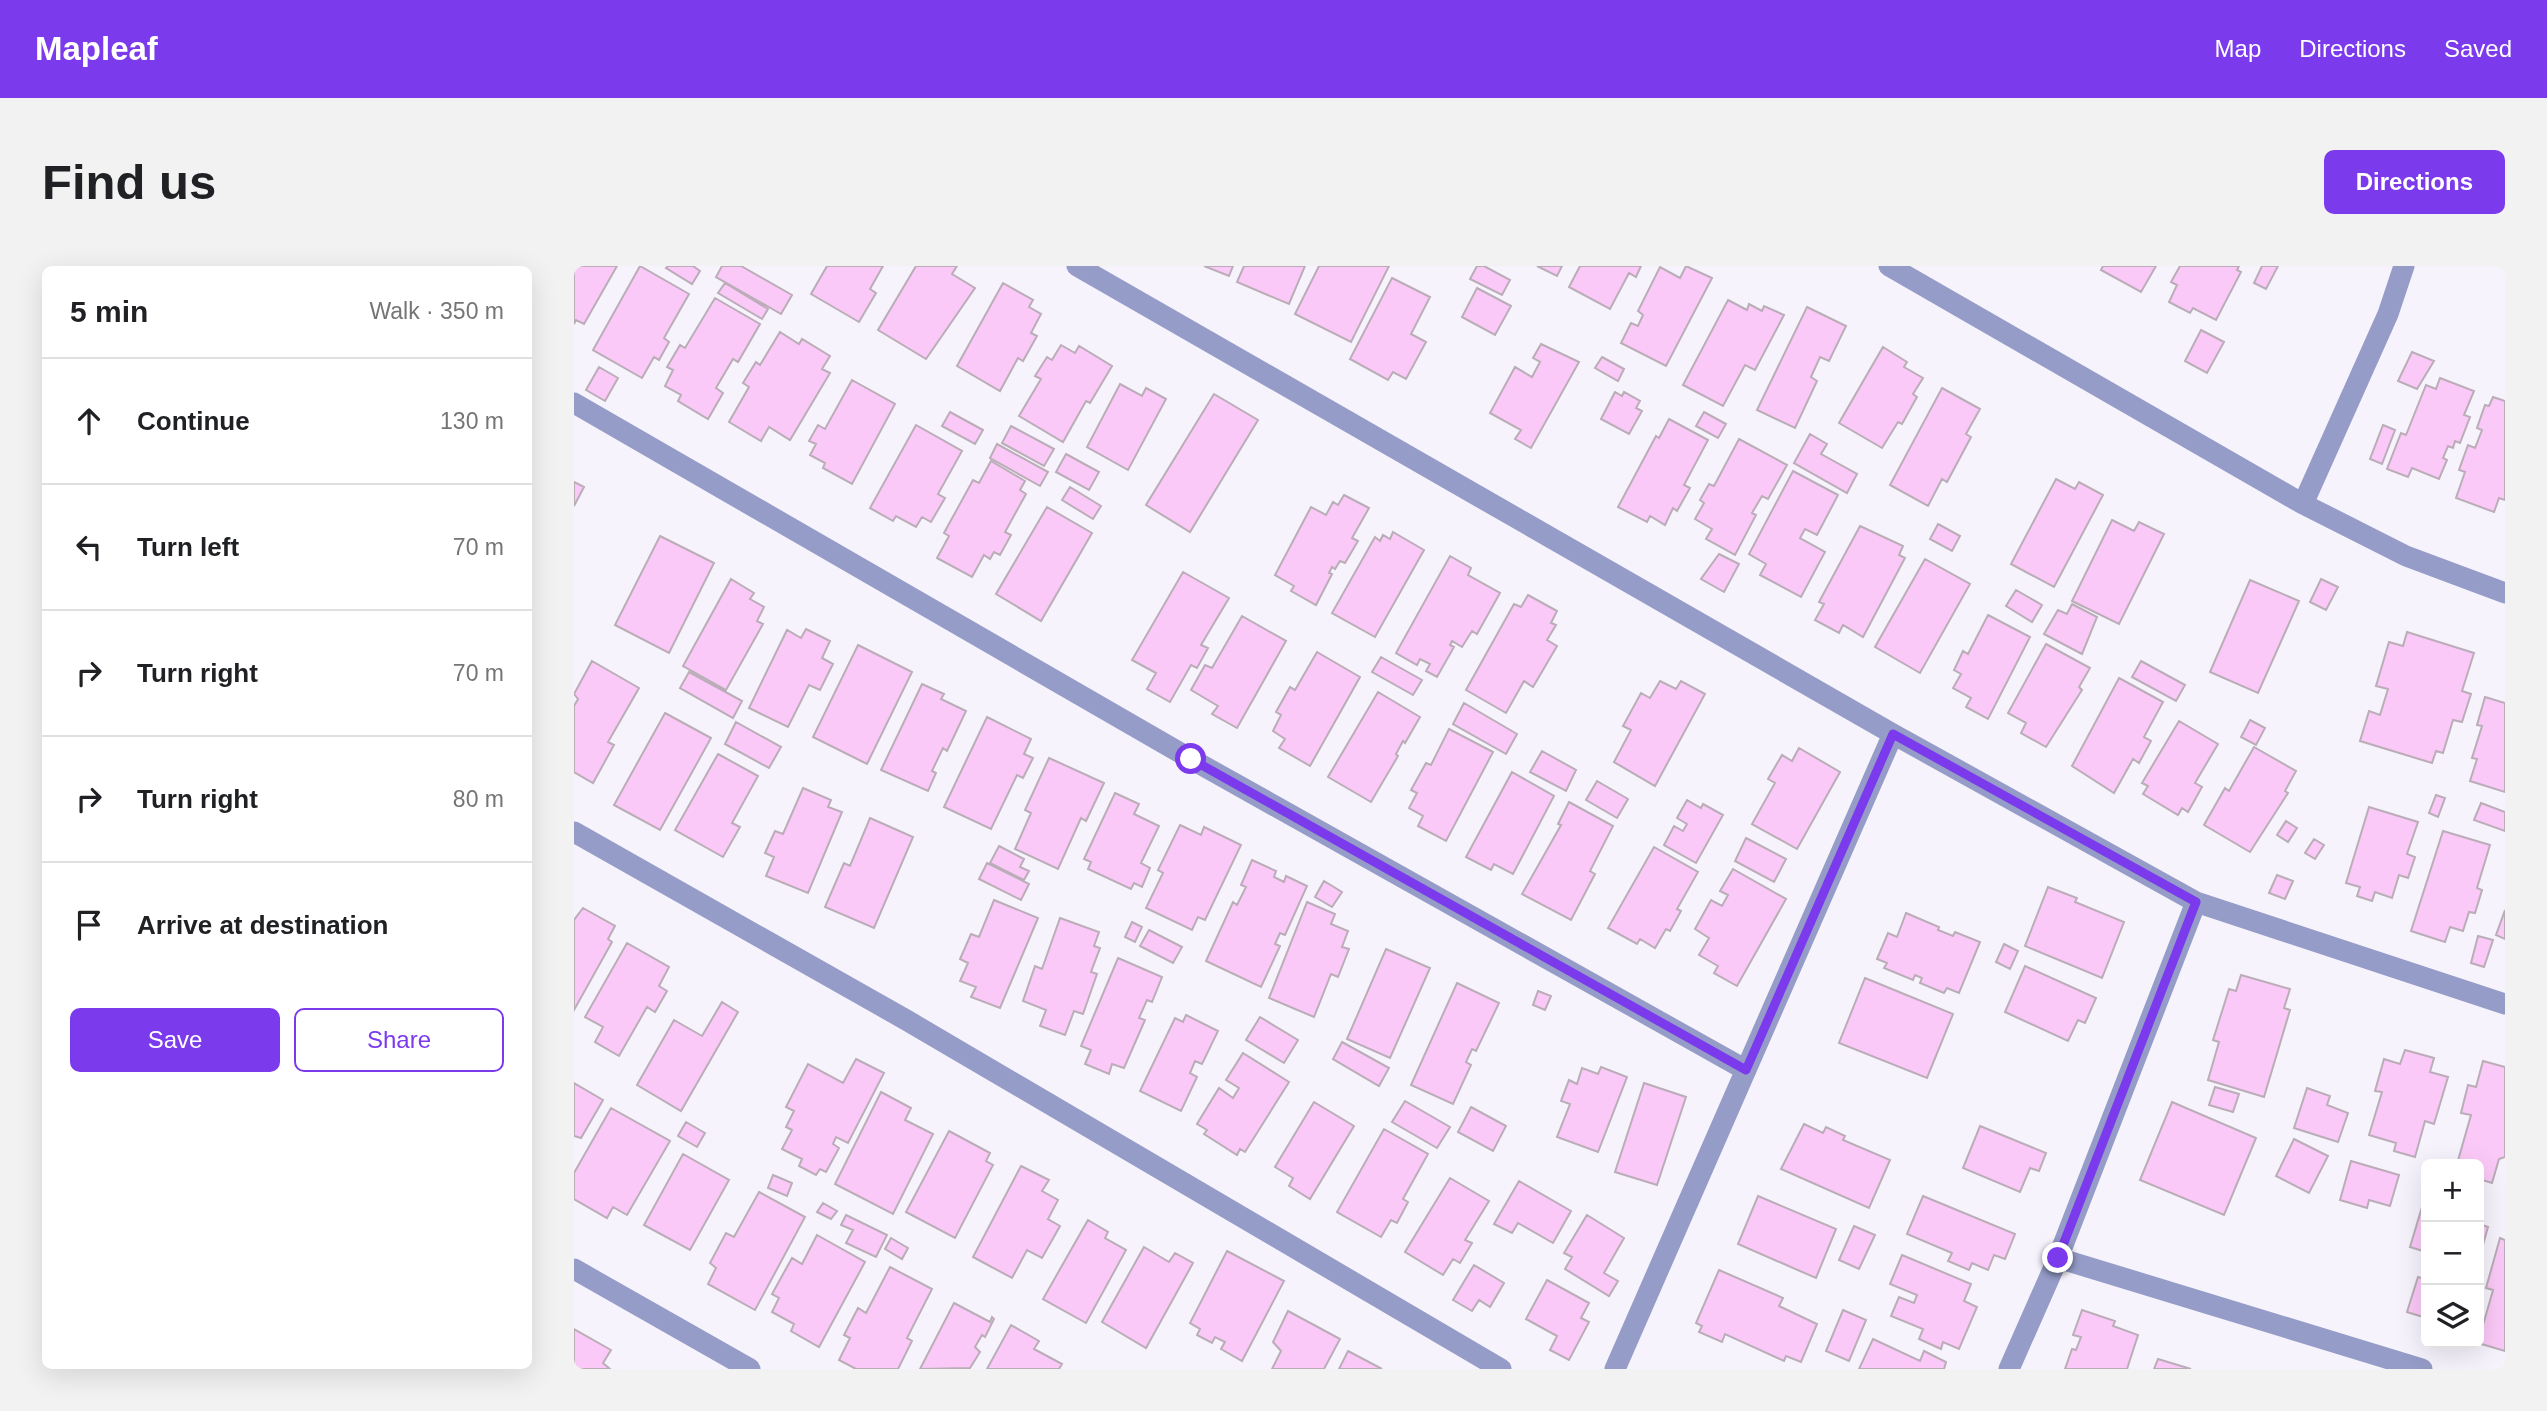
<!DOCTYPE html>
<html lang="en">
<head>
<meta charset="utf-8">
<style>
  body { margin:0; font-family:Helvetica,sans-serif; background:#f2f2f2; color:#202124 }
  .controls { position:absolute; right:21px; bottom:21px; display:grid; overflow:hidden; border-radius:10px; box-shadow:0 7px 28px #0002 }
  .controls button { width:63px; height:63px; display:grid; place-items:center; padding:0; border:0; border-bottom:2px solid #e0e0e0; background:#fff; color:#202124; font:35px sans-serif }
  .stop { position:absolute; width:21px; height:21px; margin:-16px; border:5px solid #7c3aed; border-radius:50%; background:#fff }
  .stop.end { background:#7c3aed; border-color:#fff; box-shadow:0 2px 7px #0008 }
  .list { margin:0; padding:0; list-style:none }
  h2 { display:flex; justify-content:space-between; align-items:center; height:91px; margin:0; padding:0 28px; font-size:30px }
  h2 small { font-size:23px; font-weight:400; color:#757577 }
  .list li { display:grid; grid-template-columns:46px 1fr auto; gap:21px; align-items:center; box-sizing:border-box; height:126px; padding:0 28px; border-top:2px solid #e0e0e0 }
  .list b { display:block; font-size:26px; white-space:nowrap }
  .list em { font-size:23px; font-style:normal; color:#757577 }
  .actions { display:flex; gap:14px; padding:21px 28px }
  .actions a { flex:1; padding:16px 0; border:2px solid #7c3aed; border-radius:10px; text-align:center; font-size:24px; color:#7c3aed }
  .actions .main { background:#7c3aed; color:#fff }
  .icon { flex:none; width:38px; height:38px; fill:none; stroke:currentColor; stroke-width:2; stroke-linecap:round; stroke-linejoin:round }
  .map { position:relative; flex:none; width:1931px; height:1103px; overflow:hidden; border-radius:10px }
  header { display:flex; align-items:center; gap:42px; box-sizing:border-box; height:98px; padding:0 35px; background:#7c3aed; color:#fff }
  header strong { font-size:33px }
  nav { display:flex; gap:38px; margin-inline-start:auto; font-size:24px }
  .intro { display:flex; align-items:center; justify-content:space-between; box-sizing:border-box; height:168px; padding:0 42px }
  h1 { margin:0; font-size:49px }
  .button { padding:18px 32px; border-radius:10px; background:#7c3aed; color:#fff; font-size:24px; font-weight:700 }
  main { display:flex; gap:42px; padding:0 42px }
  aside { flex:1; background:#fff; border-radius:10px; box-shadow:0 7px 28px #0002 }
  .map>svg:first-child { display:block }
</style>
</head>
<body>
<header>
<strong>Mapleaf</strong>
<nav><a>Map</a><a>Directions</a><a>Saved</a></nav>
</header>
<div class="intro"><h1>Find us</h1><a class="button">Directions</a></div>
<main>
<aside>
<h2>5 min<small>Walk · 350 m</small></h2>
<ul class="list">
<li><svg class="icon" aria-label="ahead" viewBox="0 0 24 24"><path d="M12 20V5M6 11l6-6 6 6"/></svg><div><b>Continue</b></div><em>130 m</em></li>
<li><svg class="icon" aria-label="left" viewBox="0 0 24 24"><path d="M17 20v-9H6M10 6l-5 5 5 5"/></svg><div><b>Turn left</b></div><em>70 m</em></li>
<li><svg class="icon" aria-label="right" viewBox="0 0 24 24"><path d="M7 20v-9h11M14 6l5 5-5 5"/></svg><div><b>Turn right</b></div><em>70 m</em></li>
<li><svg class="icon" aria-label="right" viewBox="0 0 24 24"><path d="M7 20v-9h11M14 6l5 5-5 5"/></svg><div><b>Turn right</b></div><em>80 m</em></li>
<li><svg class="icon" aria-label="arrive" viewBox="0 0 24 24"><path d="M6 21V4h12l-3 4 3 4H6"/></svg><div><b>Arrive at destination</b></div></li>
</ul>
<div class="actions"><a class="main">Save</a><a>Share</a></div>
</aside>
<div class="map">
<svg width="1931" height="1103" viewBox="0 0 1931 1103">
  <rect width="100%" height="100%" fill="#f7f3fd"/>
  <path fill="#fbc9f7" stroke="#baadb8" stroke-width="2" d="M0,0H43L10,58L2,54L0,58Z
    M66,0L115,28L90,72L95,76L85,94L80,91L68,112L19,84Z
    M94,0H119L126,5L118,18L92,2Z
    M148,0H167L218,29L207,48L142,11Z
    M253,0H309L296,23L302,27L285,56L237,28Z
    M342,0H383L378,8L401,22L352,93L304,64Z
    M630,0H659L655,10Z
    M670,0H731L715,38L663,16Z
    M745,0H815L777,76L721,48Z
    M903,0H910L936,14L928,29L896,13Z
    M963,0H988L983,10Z
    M1006,0H1067L1062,11L1055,7L1036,43L995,21Z
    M1112,0L1138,12L1092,100L1047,77L1057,57L1064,60L1069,49L1064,45L1086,1L1106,12Z
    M1529,0H1582L1567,26L1527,4Z
    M1606,0H1665L1663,4L1667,6L1642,54L1619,42L1616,47L1595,36L1603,19L1597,16Z
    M1688,0H1704L1692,23L1680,17Z
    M818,12L856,31L837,68L852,76L832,113L819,106L814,114L776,93Z
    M151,17L194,43L188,53L144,27Z
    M429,17L459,34L455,41L467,48L457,67L463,70L449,95L444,92L426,125L383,100Z
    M903,22L937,40L921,69L888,51Z
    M141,32L186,58L164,96L159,93L142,122L149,127L134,153L104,135L107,129L91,120L99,104L93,101L106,79L111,82Z
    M1154,34L1173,44L1175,38L1188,45L1190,40L1210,49L1181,104L1171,99L1149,140L1109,119Z
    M1233,41L1272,60L1255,95L1246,91L1237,111L1243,115L1221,162L1183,144Z
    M1627,64L1650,76L1633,107L1611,95Z
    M206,66L225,78L228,73L256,90L248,103L256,107L216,174L195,161L187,175L155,156L175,121L169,117L182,96L186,99Z
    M967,78L1005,96L957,182L941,173L947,164L916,147L941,101L958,111L966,96L959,92Z
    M487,79L501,87L505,80L538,100L516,137L512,135L489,176L445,150L467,113L461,110L473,91L478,94Z
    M1309,81L1333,96L1330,101L1349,112L1339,128L1343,131L1328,158L1324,156L1308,182L1265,157Z
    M1838,86L1860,95L1843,123L1824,115Z
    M1028,91L1050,103L1044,115L1021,102Z
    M25,101L44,112L31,135L12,124Z
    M1866,112L1900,125L1890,149L1896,151L1886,177L1881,175L1879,182L1874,180L1869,192L1873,194L1865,213L1838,202L1834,211L1813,203L1827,167L1832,169L1852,119L1862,123Z
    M278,114L321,138L278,218L249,202L251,197L236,189L242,178L235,175L244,159L251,163Z
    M546,118L568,130L572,122L592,133L554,204L513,181Z
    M1368,122L1406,143L1392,168L1397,171L1373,216L1368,213L1354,240L1316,219Z
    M1041,126L1048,130L1050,126L1066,135L1062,142L1068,145L1055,168L1027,153Z
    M640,128L684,154L616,266L572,239Z
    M1919,131L1931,135V234L1925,232L1920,246L1882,232L1891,206L1885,204L1894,179L1901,182L1908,164L1903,162L1911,139L1915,140Z
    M376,146L409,164L401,178L368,160Z
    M1130,146L1152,158L1144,172L1122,160Z
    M1095,153L1134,174L1110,219L1116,222L1103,245L1099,242L1091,259L1076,250L1073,256L1044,241L1082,170L1085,172Z
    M342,159L388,185L364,228L371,232L357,256L348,251L342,261L322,250L319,255L296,242Z
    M1809,159L1821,164L1808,198L1796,193Z
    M437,160L480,183L470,200L428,177Z
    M1236,168L1253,178L1247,188L1283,208L1273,227L1220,197Z
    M1165,173L1213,199L1194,233L1188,230L1178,247L1182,249L1161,289L1132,273L1138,263L1121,253L1130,237L1126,234L1135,218L1140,220Z
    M423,178L474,206L466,220L416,192Z
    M492,188L525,206L515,224L482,206Z
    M417,195L451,215L446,224L452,228L431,266L437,269L426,289L420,286L416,293L410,289L398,311L363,292L375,270L370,267L399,214L405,217Z
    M1219,205L1264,229L1243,269L1231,263L1226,272L1251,286L1227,331L1186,309L1192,298L1175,288Z
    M1482,213L1501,223L1505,216L1529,229L1480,321L1437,298Z
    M0,216L10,221L0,240Z
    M496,221L527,240L519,253L488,234Z
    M770,229L795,242L778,272L784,275L771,297L766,295L761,303L758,301L755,307L758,308L742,339L717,325L720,320L701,309L737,241L752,249L759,236L764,239Z
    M473,241L518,267L467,355L422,328Z
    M1538,254L1560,265L1565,256L1590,268L1545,358L1498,335Z
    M1364,258L1386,270L1378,285L1356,273Z
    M1286,260L1329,280L1325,289L1331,292L1289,371L1269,359L1265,367L1241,354L1250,338L1245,336Z
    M819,266L850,284L801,371L758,347L801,271L806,275L809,269L816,273Z
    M86,270L140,297L95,387L41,359Z
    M1145,288L1165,298L1150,326L1127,313Z
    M876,290L897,302L894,309L926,327L903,368L898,365L888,381L878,375L876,379L880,381L863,411L852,405L856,398L846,393L843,399L822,387Z
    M1351,293L1396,318L1346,407L1301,381Z
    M609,306L655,332L627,379L634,382L623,402L617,399L596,436L573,423L582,407L558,394Z
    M157,313L180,327L176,333L190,341L183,355L189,358L152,424L109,400Z
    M1747,313L1764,321L1752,344L1736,336Z
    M1676,314L1725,335L1684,427L1636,406Z
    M1442,324L1468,339L1458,356L1432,340Z
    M954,329L983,345L977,357L982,359L973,374L983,380L959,421L950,415L932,447L892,424L940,338L947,341Z
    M1498,338L1523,351L1508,388L1470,368L1484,344L1493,348Z
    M1414,349L1456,371L1414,453L1392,441L1397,432L1379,422L1387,408L1380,404L1389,385L1394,388Z
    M668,350L712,375L663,462L638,448L644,440L617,424L631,399L638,402Z
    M232,363L256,375L248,392L259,398L246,424L235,419L214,461L175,442L213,364L227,372Z
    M1833,366L1900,387L1888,425L1897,428L1888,456L1879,454L1869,487L1862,485L1858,497L1786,475L1795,445L1806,449L1814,423L1802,420L1815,376L1829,380Z
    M1472,378L1516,402L1505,421L1508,424L1472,481L1447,467L1452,457L1434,447Z
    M284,379L338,406L293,498L239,471Z
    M743,386L786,411L736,500L705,482L711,473L699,465L707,449L702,446L716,421L721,424Z
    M807,391L848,414L839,429L798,406Z
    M18,395L65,422L34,476L40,479L19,517L0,506V440L4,433L0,428Z
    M1567,395L1611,419L1602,435L1558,411Z
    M115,406L168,435L159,452L106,422Z
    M1545,412L1589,436L1570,471L1577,475L1565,497L1559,493L1540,527L1498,500Z
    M1086,415L1102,423L1107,415L1131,428L1081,520L1040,496L1057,464L1049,460L1067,427L1076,432Z
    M348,418L370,428L367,433L392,445L373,485L369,482L358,505L362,507L354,525L307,504Z
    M804,426L846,451L831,477L829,475L822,488L824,490L797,536L754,511Z
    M1911,431L1931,437V526L1896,515L1903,493L1898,492L1908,460L1903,459Z
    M890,437L943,468L932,488L879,458Z
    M91,447L137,472L86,564L40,539Z
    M413,451L457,473L450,488L459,492L449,512L443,509L417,563L370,541Z
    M1676,454L1691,462L1682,479L1667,471Z
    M1605,455L1644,478L1621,517L1628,521L1614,546L1608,542L1604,549L1569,528L1574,520L1568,517Z
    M162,456L207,481L195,502L151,478Z
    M875,463L919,486L872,575L844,560L849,550L835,542L843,527L837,524L852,497L857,499Z
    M1680,481L1722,505L1711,525L1714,527L1676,586L1630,559L1651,522L1655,525Z
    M1225,482L1266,506L1223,583L1178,558L1201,517L1194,513L1208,489L1218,495Z
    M968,485L1002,504L992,525L956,506Z
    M144,488L184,510L158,557L166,561L149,591L101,564Z
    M475,492L530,517L512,555L507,552L484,603L441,583L457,547L451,544Z
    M938,506L980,530L939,608L920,598L917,604L892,591Z
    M1023,515L1054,533L1043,552L1012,534Z
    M229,522L257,534L254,541L268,546L234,627L192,610L200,591L191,587L201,565L209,568Z
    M541,527L565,538L560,548L585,560L567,597L576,602L568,621L560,617L557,623L514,603L517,596L510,593Z
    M1862,529L1871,532L1864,551L1855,547Z
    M1113,534L1127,542L1129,538L1149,549L1122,597L1090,579L1100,560L1109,565L1113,558L1103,552Z
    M995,536L1039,560L1016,605L1021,608L997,654L948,628L987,559L984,558Z
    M1907,537L1931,546V565L1900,554Z
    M1795,541L1844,556L1833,588L1841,591L1834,612L1825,609L1818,632L1801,626L1798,635L1783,630L1786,621L1772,617Z
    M296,552L339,571L300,662L251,641L270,597L276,600Z
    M1712,555L1723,562L1714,576L1703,569Z
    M606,559L627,569L630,561L667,579L631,654L624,651L618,664L572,642L589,607L584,604Z
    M1869,565L1916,579L1903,622L1908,624L1901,647L1895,646L1889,665L1876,661L1871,676L1837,665Z
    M1172,572L1212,593L1200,616L1161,595Z
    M1740,573L1750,579L1741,593L1731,587Z
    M425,580L450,593L446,601L455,605L450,614L416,597Z
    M1080,581L1124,606L1103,643L1107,645L1096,665L1092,663L1081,682L1066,673L1063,678L1034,662Z
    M678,594L702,605L700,611L710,616L712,610L733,620L711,669L706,667L701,678L706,680L687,721L632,695L659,636L663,639L672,621L667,619Z
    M413,597L455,618L447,634L405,613Z
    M1159,603L1212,633L1163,720L1140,707L1144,700L1125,689L1135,672L1121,663L1137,634L1148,640L1154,629L1146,625Z
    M1703,609L1719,615L1711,633L1695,627Z
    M750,615L768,626L758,641L741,631Z
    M1474,621L1503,632L1501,636L1550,656L1528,712L1451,680Z
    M420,634L464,652L426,742L397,731L402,721L386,715L394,697L386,693L397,668L405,671Z
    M733,636L761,648L757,658L774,665L768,681L775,683L764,711L757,708L740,751L695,732Z
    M9,642L41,660L34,673L38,676L0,744V654Z
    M1931,644V673L1922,669Z
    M1332,647L1365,661L1364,664L1379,670L1381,666L1406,676L1385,727L1373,722L1370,727L1346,717L1348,712L1341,709L1339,714L1310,702L1313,697L1303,693L1314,667L1323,671Z
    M486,652L525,666L520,680L526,682L517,706L523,708L509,748L500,745L491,769L466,760L472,744L449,735L461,700L468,703Z
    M558,656L568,661L561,676L551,671Z
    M575,664L608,681L599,697L566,680Z
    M1904,670L1919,674L1910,701L1897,697Z
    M53,677L95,701L85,720L93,725L81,746L73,741L45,790L21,776L29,761L11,751Z
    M1430,678L1444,685L1436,703L1422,696Z
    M812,683L856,702L816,792L773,773Z
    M544,692L588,711L578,736L573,734L565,752L571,754L550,802L538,798L535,808L511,798L517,784L507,780Z
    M1451,700L1522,732L1511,757L1504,754L1494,775L1431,746Z
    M1667,709L1716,723L1710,742L1716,744L1690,831L1634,814L1645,776L1639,774L1655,723L1662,725Z
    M1291,712L1379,748L1353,812L1265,777Z
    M883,717L925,737L902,785L898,783L892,796L897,799L879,838L837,819Z
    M964,725L977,730L971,744L959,739Z
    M148,736L164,746L107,845L63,819L100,754L128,770Z
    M612,749L644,765L628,798L621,795L616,807L623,811L607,845L566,825L601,752L609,756Z
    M686,751L724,774L710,797L672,774Z
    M768,776L815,802L805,820L759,793Z
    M1831,784L1860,792L1856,806L1874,811L1860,858L1851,855L1841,891L1820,885L1822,877L1795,869L1808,826L1801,825L1810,793L1826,798Z
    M669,787L715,816L671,886L666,883L663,889L630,868L633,864L623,858L645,822L659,832L665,822L652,814Z
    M282,793L310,807L274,877L262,871L259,878L265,882L252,906L246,903L242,909L225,900L228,893L208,883L218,864L212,861L220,845L212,841L234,798L269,817Z
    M1909,795L1931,801V891L1925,893L1918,917L1905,913V898H1883L1897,849L1887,847L1894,819L1902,821Z
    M1027,801L1053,811L1024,886L983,871L996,838L987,835L995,814L1003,818L1008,802L1024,808Z
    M0,817L29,834L7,872L0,870Z
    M1070,817L1112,831L1083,919L1041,906Z
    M1641,821L1665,828L1659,846L1635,839Z
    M1733,822L1756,830L1753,839L1774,847L1764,876L1720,862Z
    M307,826L337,842L331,854L359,868L319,948L261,918Z
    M831,835L876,861L863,882L818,856Z
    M740,836L780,860L736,933L715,920L719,912L701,901Z
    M1598,836L1682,872L1650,949L1566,914Z
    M897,841L932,860L919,885L884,866Z
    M37,842L96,875L53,949L39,941L33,952L0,933V907Z
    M112,856L131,867L123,881L104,870Z
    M1230,858L1249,867L1252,861L1271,870L1269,874L1316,894L1295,942L1207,903Z
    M1406,860L1472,887L1465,905L1456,902L1446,926L1389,902Z
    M810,863L854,888L829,933L834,936L823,957L817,954L807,971L763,946Z
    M375,865L416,887L412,895L419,899L381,972L332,946Z
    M1720,873L1754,890L1735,927L1702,910Z
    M109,888L155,914L116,984L70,959Z
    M1777,895L1825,909L1816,940L1795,934L1793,942L1766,934Z
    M447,900L475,914L468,925L484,934L474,953L486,960L468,992L453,984L438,1012L399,991Z
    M199,909L218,917L213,930L194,922Z
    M876,912L915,935L891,974L898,977L886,997L879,993L869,1009L831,986Z
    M945,915L997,945L979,977L944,957L938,967L920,958Z
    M185,926L231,951L181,1044L134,1018L142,1002L136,997L152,967L160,971Z
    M1184,930L1262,963L1242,1012L1164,978Z
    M1349,930L1441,968L1431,993L1420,989L1414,1004L1398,997L1395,1004L1374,995L1378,987L1333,968Z
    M249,937L263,945L257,953L243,946Z
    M1848,941L1852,942V986L1836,981Z
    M272,949L313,969L302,991L272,977L279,964L267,959Z
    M1013,949L1050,972L1030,1007L1044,1015L1035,1030L991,1003L998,991L990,987Z
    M514,954L534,966L531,972L552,984L512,1057L469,1033Z
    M1905,958L1914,961L1905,993Z
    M1280,960L1301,969L1285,1003L1265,994Z
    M243,969L291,996L245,1081L217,1065L220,1058L198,1046L205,1032L198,1028L218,992L228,998Z
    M317,972L334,982L328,993L311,983Z
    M1926,972L1931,974V1085L1904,1077L1919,1024L1912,1022Z
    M570,981L595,996L601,987L619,997L572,1082L528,1056Z
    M653,985L710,1015L668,1095L647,1083L651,1076L641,1071L638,1077L623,1069L626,1063L616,1057Z
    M1328,989L1397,1018L1390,1035L1403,1041L1385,1083L1369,1076L1367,1083L1345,1073L1349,1063L1317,1050L1325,1031L1340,1037L1343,1029L1316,1018Z
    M900,999L930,1017L916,1041L905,1034L898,1045L879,1034Z
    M316,1001L358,1023L333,1072L338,1075L324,1103H282L265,1094L276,1072L270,1069L284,1042L292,1047Z
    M1145,1004L1209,1032L1205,1040L1243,1058L1227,1096L1212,1090L1210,1095L1151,1068L1148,1076L1125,1066L1128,1060L1122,1057Z
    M1844,1011L1852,1013V1052L1833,1046Z
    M973,1014L1015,1037L1007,1052L1015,1056L995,1094L976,1084L983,1070L952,1053Z
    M380,1037L416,1056L418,1051L420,1053L411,1071L408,1069L401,1081L406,1086L396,1102L346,1103Z
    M1269,1044L1292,1054L1275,1095L1252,1085Z
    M1508,1044L1541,1055L1539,1060L1564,1069L1553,1103H1491L1498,1083L1502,1084L1507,1071L1499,1069Z
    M714,1045L766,1073L750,1103H698L707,1085L699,1076Z
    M437,1059L465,1075L460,1083L488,1098L485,1103H413Z
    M0,1063L37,1084L29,1097L36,1103H0Z
    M1299,1073L1346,1095L1350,1085L1372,1096L1370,1103H1285Z
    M774,1085L808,1103H765Z
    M1584,1093L1617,1103H1580Z"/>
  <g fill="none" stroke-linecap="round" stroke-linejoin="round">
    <path stroke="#949cc7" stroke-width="21" d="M503,0L1319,468L1622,636L1931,738
      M1315,0L1729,238L1832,290L1931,327
      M0,137L617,493L1172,804
      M1729,238L1814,48L1830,0
      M0,566L334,755L927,1103
      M1484,992L1848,1103
      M0,1003L176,1103
      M1041,1103L1319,468
      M1435,1103L1484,992L1622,636"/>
  </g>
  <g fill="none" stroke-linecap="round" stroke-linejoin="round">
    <path stroke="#7c3aed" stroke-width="9" d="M617,493L1172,804L1319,468L1622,636L1484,992"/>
  </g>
</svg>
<div class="controls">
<button>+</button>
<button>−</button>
<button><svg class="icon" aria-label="layers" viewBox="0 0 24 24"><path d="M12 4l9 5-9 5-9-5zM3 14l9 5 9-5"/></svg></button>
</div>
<div class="stop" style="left:617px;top:493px"></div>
<div class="stop end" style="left:1484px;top:992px"></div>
</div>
</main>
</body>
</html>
